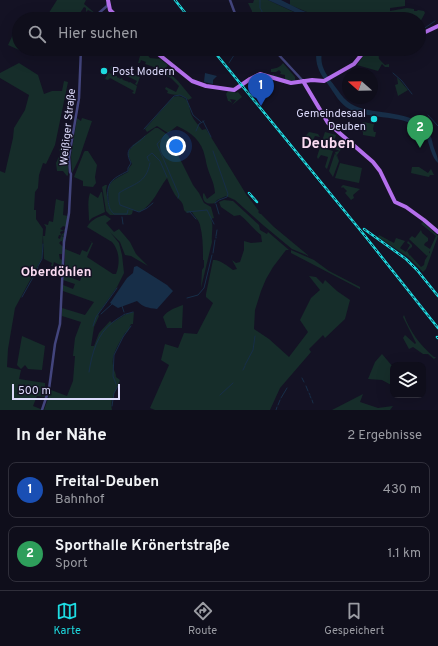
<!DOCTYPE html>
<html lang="de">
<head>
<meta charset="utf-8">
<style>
  body { margin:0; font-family:Overpass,sans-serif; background:#1d1c28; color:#f1f3f6 }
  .controls { position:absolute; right:12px; bottom:12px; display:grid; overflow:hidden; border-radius:8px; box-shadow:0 4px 16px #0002 }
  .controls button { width:36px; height:36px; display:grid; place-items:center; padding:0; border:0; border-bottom:1px solid #2f2e3a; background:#0f0e1b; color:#f1f3f6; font:20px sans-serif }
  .compass { position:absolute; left:342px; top:68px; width:36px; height:36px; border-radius:50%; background:#0f0e1b; box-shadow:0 4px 16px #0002; rotate:290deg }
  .scale { position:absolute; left:12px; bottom:10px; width:108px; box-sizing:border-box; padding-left:4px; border:2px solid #dbd9fa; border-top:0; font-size:11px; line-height:14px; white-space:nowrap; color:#dbd9fa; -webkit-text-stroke:3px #141224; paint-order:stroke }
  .you { position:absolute; left:176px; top:146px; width:14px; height:14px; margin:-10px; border:3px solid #fff; border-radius:50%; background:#1a73e8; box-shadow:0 0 0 6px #1a73e833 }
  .badge { display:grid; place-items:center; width:26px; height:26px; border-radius:50%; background:#1edce1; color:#fff; font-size:13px; font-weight:700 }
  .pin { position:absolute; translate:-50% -33px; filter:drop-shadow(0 1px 2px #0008) }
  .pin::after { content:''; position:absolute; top:21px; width:14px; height:12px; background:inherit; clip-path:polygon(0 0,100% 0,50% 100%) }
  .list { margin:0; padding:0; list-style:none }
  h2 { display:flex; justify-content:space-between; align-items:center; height:52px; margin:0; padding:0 16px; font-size:17px }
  h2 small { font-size:13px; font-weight:400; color:#9b9ca3 }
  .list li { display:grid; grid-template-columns:26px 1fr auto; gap:12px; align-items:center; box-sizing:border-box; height:56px; margin:0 8px 8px; padding:0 8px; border:1px solid #2f2e3a; border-radius:8px }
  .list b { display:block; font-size:15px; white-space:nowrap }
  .list p { margin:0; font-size:13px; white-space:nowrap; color:#9b9ca3 }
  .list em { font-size:13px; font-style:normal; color:#9b9ca3 }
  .icon { flex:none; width:22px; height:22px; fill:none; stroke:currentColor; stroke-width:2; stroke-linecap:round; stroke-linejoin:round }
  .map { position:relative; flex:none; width:438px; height:410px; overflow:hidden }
  .search { position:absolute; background:#0f0e1b; box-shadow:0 4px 16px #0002; left:12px; right:12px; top:12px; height:44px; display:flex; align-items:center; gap:10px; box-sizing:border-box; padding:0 14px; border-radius:22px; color:#9b9ca3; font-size:15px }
  .sheet { height:180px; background:#0f0e1b }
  nav { display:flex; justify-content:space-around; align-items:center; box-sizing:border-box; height:56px; border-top:1px solid #2f2e3a; background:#0f0e1b; font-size:11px; color:#9b9ca3 }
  nav a { display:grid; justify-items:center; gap:2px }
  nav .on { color:#1edce1 }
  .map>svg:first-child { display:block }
</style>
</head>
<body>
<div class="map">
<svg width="438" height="410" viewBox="0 0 438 410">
  <rect width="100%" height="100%" fill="#141224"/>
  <path fill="#162d2a" d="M57,0H86L84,4L96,14L88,10L86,12V8L84,7L80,13L82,15L79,18L69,13L66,19H52L51,15L49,19H45Z
    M254,0H268L300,15L298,19H255L252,16V11L248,3H253Z
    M290,0H405V6L390,8V11L407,8L414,9V11H417L418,10L424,11L425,13L419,24V19H386L376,16L365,19H324L290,5Z
    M19,22V42L18,45L19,49H26V53L8,45Z
    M123,49H140L145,52L150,58L160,59L168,65L165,69L178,81L192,98L188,100C182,93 175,96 167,93L168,91L165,89L166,87L176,92L179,86L171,78L158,72L154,67L145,64L146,62L141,60L140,63H138L140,56L137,52L124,51L119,53Z
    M368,49H378L379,59L385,65L389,64V67H385L382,64L378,71L357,65Z
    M19,63L38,75L44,94L52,91H62L64,81L68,82L55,145L46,164L43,163L39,175L38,188L35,192L34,210H36V219L43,229L42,258L15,308L8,349L7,367L21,370L19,379L45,383V388L48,389L45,397L37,396L33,406L43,410H0V171L5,173L13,138L14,128L25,110L29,95L0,78V73Z
    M283,63L295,77V81L287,80L272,75L274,74V75L285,79V75L280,74L281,72L279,70L276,72H271V69C277,68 279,68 283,63Z
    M111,66L140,77L137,85L135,84L137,81L113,69L110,71Z
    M109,72L111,74L112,73V75L117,76V77L118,78L120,77L119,78L120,79L122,78L123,80L129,82L128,83L130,82L137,86L135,94L132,93L134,91L110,78L108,80L105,79Z
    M397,77L408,90L398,96L395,85L398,84Z
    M228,91H235V93L238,92L242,97L232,105L236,100L230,99L232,103L229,101H228L226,94Z
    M178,96C191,98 188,107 192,116C194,121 199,125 202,130L206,129L246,194L259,211L258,212L260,214H261L274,227L309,256L292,249L263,225L235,200L226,196L217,200L215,203C207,205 202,202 203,194L204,193L207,199L215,193C214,181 210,177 207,166C206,163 206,160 205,157C202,141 191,132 177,126L168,133L157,126L147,132L145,129L173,97Z
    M77,118L81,121L82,118L92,121L79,159L72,173L71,156Z
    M363,122L374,124L373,129L374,132H376L375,137L363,135V132L361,130Z
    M155,128H158L168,135L193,185L199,193L204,203L211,207L214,218L211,219C214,227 211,234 212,242L201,288L202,270L204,267V260H203C203,249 203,236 200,225C199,220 194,216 192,212L187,213L184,210C183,199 178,201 174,193C171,188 169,183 167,178C157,191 155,202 140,212L133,210L132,214L130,215H110L106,211L103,192L102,187L105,185H107L106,190L109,208C108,185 104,184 128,172L129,168L132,164L128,155L129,151L133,145Z
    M309,132L318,134L320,137L315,136L313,140L319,142V145L313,143L308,146L303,139Z
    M325,132L336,135L334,141L344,145L337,155L339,161L335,152L340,151L321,144Z
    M65,140L71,141L68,157V175L67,176L63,171H57L56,163L61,152L59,150Z
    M320,147L333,151L327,169L325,167L328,157L321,155L318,159L317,157Z
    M85,151H88L97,165L95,177L96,183L93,187L83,186V181L74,177L84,152Z
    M335,153L339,161L333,177L329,171Z
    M340,163L362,168L359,183L335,178Z
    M412,167H419L428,173L431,169L434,175H430L429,177L411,173Z
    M343,185L360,189L353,195L354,198L351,200L345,193L347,191L343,187L342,188L341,187Z
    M101,192H102L105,212L92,218L89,221C89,211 87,202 90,193L98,198Z
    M56,199L62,201H64L63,215L68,216L66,227L63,226L60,229L64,231L65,228V231H62L60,232L61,235L65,232L64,236L59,235L58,238L60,239L61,236L64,237L63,245L62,241H61L59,243L63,247L62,256V254H59L60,260V259L62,260V266L54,262L53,266H51L52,263L44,259L43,236H45L46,227L44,224L48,225L49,221L53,222Z
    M224,200L233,201L259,225L260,230L267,234L268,232L289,250H286L273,267L266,279L261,291L255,310L254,329L269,339L289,357L308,332L300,320L311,298L320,290L309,276L316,277L323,284L325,280L337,291L350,300L345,319L325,338L323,335L309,349L311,352L280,388L270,410H155L150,408L169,365L161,360L165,344L178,348L184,333L197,334L213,303L206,297V294L213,260C219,259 228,266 233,270L237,269L232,260L236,263L240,262L244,250V241L251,243L262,242L261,235C253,229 248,221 240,215L234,216L221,207L219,202Z
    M105,215L111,219L106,223L114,232L119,229L130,242L136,254L148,266L131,256L125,255L120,242L110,232L119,243L122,255L124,273L117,287L98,314L99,316L94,327L91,346H94L99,333L110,321L112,323L126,314L134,312L133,324H131L128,331L125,333C120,342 111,354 113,365C113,370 116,372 116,377L120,380C117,390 109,398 112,410H44L51,390L67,396L73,381L75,356H73L75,338L81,322L62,316V308L85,315L94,302L63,291V285L73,289L75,284L63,280L64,275L80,281L82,275L65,267V249L80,255L82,250L87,252L92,242L88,240L93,243L87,257L113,274H116C120,264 120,251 112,242L87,227C91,220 97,217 105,215Z
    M423,222L438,236L426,269L423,272L408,257L378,237L379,235L394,243L396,238L405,241L400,248L406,252L410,245L407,243L408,241L412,245V247L407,251L410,256V255L421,267L424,265L425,260L430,252L429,251V254L427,256L409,239L412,236L415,238L421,230L422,233L428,238V241L425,243L424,245L430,249L436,236L421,224Z
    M291,250L314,260L329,271L360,287V289L291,253Z
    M183,305L182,328H167L163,317C168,310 175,308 183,305Z
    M404,315C410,332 420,345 434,357H436L434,359L428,354H423L413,347L409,349L403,338L405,335L415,344L416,343L403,317Z
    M22,336L45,346L42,370L28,369L25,365L21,369L17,365Z
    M382,354L393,367V386L382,380L368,379L375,362Z
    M363,394L360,402L378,408L393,406L390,410H332Z"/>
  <path fill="#172e48" d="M268,0H281L301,10L324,19H310Z
    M317,49H323C319,62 323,69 330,80C338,89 343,101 355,106C374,115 416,110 428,131C431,135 432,140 433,145C435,152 438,156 438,163C428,153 430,135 420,128C398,113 367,121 346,107C338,101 333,91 327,83C319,73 314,62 317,49Z
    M205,73L217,76L213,80V84L204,82Z
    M137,266L167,285L173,291L157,309C148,308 143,307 137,301L118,308L110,303L127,278L133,273L134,267Z"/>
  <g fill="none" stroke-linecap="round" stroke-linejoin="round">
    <path stroke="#172e48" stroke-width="1" d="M260,0V8L262,11L260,19
      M419,32L435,21
      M350,49L351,51L360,53
      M229,63L238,49
      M393,73L402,81L412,94
      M428,115L438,126
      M203,121L211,137
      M144,129L174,96L180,95L186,98L193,115L201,122
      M196,131L199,124L204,121
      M166,134L157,144L179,195L178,198
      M213,151L228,194L227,197L219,200L215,203
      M149,161L147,157L152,153L160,161L167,177
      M150,163C146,184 134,183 119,193V201L120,205L139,212L147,208L153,203
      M216,204L219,214
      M128,210L127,214H114C109,209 109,207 108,200C106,182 112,179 128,171V168L131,163C122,146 136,147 145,136
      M187,212L207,210L214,224
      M190,212L196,219
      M122,217L123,224
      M216,236L217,230
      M216,238V237
      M213,253L215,240
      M38,266L42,259L43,244
      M37,269L38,267
      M22,297L36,272
      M187,298L198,295L204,288L212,255
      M122,306L124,312
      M101,314L112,304
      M126,314L133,312
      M93,326L96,317L117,288
      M245,365L253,350L255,336
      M243,370L245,366
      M89,372C92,353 97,334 113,322C117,319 122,316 125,314
      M302,378L304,382
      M116,384L113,376L114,355L123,337L131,326
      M306,386L308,391
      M309,393L310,395
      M220,395L233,383
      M310,396L311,398
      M281,398L287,388
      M312,400L313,403
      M278,405L280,400
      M112,406L114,393L118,386
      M276,410L277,407"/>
    <path stroke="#43457d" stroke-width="2.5" d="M230,0L237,19
      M92,19L107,6L108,2
      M271,49L278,54L303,81
      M42,410L49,389L55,344L60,324L64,242L69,213L71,174L70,172L69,157L79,98L81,49"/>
    <path stroke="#b46fec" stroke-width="4" d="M108,0L110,10L119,19
      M419,35L438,26
      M152,49L192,81L206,86L234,90L250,79L260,74L291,83L312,80L324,81L354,64L366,49
      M303,81L328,123L373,162L380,171L395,202L406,207L424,220L438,232"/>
    <g stroke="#1edce1" stroke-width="2.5">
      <path id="rail" d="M175,0L190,19
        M212,49L365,236L438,328
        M249,193L257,202
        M364,229L406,259L417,270L438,296
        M437,337L438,338"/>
    </g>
    <use href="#rail" stroke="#141224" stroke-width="1" stroke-dasharray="3" stroke-linecap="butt"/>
  </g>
  <g fill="#1edce1" stroke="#141224" stroke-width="1.5">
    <circle cx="104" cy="71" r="4"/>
    <circle cx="374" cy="119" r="4"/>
  </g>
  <g text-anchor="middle" stroke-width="3" stroke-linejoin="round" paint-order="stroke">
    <g font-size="11" fill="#dbd9fa" stroke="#141224" text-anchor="start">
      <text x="112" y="75">Post Modern</text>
      <text x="366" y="117" text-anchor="end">Gemeindesaal<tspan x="366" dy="13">Deuben</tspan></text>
    </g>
    <g font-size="11" fill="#dbd9fa" stroke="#141224">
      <text transform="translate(67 127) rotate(-84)" y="4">Weißiger Straße</text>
    </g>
    <g font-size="13" font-weight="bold" fill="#fadbf1" stroke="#141224">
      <text x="56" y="276">Oberdöhlen</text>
    </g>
    <g font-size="15" font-weight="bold" fill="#fadbf1" stroke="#141224">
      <text x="328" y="148">Deuben</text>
    </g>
  </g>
</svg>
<div class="controls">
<button><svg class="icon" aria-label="layers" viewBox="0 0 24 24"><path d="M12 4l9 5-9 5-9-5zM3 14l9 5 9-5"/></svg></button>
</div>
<svg class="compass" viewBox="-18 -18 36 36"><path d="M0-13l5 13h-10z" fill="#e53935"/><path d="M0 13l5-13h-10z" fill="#9b9ca3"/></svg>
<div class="scale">500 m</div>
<div class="you"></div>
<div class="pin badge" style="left:261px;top:106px;background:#1a4fb4">1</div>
<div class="pin badge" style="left:420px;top:148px;background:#2e9e5b">2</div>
<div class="search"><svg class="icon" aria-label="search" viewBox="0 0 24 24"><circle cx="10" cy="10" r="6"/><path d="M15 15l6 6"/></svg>Hier suchen</div>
</div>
<section class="sheet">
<h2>In der Nähe<small>2 Ergebnisse</small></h2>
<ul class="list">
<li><span class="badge" style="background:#1a4fb4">1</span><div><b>Freital-Deuben</b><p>Bahnhof</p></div><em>430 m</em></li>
<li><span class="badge" style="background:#2e9e5b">2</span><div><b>Sporthalle Krönertstraße</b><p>Sport</p></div><em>1.1 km</em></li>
</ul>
</section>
<nav>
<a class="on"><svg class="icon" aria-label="map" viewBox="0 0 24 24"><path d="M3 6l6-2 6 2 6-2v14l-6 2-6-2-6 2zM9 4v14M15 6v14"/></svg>Karte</a>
<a><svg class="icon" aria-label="directions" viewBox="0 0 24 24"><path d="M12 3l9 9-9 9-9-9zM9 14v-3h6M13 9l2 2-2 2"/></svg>Route</a>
<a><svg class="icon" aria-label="saved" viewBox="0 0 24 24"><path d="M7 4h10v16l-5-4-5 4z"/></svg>Gespeichert</a>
</nav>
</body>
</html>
